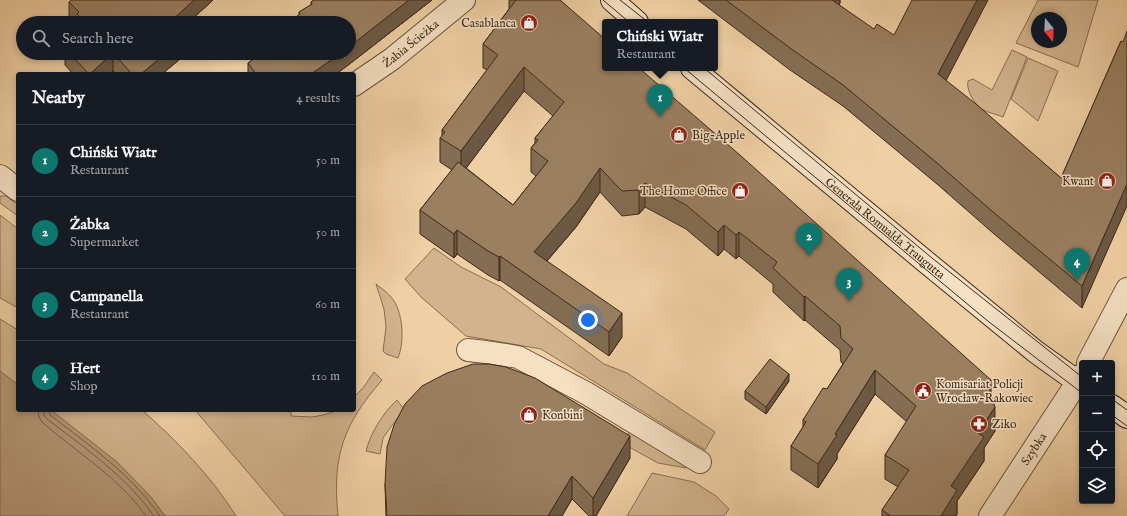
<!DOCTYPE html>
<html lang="en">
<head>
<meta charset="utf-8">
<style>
  body { margin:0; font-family:"IM FELL English",serif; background:#242831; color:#f1f3f6 }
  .controls { position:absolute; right:12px; bottom:12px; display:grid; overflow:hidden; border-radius:4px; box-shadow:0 2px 6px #0003 }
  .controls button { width:36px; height:36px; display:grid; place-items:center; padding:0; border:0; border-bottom:1px solid #363941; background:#171b24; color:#f1f3f6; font:20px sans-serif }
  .compass { position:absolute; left:1031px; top:12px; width:36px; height:36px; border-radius:50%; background:#171b24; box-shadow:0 2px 6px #0003; rotate:162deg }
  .you { position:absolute; left:588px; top:320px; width:14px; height:14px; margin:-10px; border:3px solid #fff; border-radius:50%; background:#1a73e8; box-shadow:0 0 0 6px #1a73e833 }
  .badge { display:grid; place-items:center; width:26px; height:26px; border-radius:50%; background:#0f766e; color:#fff; font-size:13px; font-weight:700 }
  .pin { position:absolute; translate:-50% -33px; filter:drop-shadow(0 1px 2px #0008) }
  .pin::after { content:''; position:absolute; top:21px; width:14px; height:12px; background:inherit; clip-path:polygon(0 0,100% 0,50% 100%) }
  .popup { position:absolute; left:602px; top:19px; width:116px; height:52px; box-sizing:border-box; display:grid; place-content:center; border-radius:4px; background:#171b24; filter:drop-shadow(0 1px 3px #0005); font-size:13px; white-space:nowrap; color:#9ea1a6 }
  .popup b { font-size:15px; color:#f1f3f6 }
  .popup::after { content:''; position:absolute; left:50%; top:100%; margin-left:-8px; border:8px solid transparent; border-top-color:#171b24 }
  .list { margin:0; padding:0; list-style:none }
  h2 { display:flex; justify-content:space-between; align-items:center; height:52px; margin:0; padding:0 16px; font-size:17px }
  h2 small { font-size:13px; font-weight:400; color:#9ea1a6 }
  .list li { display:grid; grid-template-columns:26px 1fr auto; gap:12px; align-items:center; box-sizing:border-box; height:72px; padding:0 16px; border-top:1px solid #363941 }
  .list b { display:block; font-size:15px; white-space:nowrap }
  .list p { margin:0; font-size:13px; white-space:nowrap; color:#9ea1a6 }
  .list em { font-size:13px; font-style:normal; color:#9ea1a6 }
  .icon { flex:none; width:22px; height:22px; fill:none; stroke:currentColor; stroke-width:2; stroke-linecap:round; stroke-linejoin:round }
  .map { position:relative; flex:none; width:1127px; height:516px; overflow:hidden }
  .search { position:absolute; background:#171b24; box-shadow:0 2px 6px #0003; left:16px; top:16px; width:340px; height:44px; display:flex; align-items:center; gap:10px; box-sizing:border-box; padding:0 14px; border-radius:22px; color:#9ea1a6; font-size:15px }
  .panel { position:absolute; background:#171b24; box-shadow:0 2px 6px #0003; left:16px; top:72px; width:340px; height:340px; border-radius:4px }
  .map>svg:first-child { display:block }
</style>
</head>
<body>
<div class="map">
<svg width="1127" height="516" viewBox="0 0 1127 516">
  <rect width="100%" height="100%" fill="#efd0a4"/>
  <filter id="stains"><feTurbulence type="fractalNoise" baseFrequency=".005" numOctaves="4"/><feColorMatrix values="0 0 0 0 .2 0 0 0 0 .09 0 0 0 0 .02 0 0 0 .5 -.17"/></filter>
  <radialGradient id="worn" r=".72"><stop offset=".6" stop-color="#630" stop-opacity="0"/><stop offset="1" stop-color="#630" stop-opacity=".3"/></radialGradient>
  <path fill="#d1b38c" stroke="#886e52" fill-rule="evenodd" d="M1038,0H1098L1078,67L1016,43ZM1037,18H1061V42H1037Z
    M1012,50L1027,57L1003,117C996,114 984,112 979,107C973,101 966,89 968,81L973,79L992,90Z
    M1028,58L1058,71L1038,121L1011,99Z
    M0,196H6L18,205V216L0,203Z
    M0,215L18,229V308L0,298Z
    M434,248L461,267L501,287L604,364L627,373L715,432L705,450L541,349L466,336L421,297L405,279Z
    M376,284C381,288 387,292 391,297C403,310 405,341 398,358L386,354L383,351L386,327L384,309Z
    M0,319L18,330V385L0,371Z
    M374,372L382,380C343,425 332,456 338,516H285L195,410H276L291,412V416L312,417L323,415L339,410H354V397L363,388Z
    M397,400L404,409L383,438L380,454L366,451C371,432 383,413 397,400Z
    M51,410H142C177,441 211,476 236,516H165L151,497Z
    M630,431L687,465L686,468L658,463L620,442L627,436Z
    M652,473L694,482L716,496L729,509L724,516H627Z"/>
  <path fill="#b39775" stroke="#846b50" d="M0,371L18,385V410H51L117,462L151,497L165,516H0Z"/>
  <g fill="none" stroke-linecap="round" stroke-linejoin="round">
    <path stroke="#786047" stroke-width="1" d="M38,410L39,417L42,422C77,453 119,477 146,516
      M44,410V415L47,419C85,448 126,476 154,516
      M49,410L50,415C90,446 131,474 160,516"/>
    <g stroke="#6a523c" stroke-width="24">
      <g id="minor">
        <path id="s1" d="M354,85L392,59L464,0"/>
        <path d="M0,176L18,190"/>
        <path d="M468,350L486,352L518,357L586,393L700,462"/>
        <path d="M1088,363L1127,289"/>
        <path id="s2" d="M990,516L1082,375"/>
      </g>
    </g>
    <g stroke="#3e2819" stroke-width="24">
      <g id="secondary">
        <path d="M612,0L637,22"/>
        <path id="s3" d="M692,68L926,262L1036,352L1082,385"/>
        <path d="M1112,406L1127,417"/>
      </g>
    </g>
    <use href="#minor" stroke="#f5e0c4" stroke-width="22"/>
    <use href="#secondary" stroke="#f5e0c4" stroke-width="22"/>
    <path stroke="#3e2819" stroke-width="1" d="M603,0L629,22
      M620,0L648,22
      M684,68L989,322L1082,393
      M704,68L932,258L1082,377
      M1112,399L1127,410
      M1112,415L1127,426"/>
  </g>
  <path fill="#846d53" stroke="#3e2819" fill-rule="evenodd" d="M71,0H213L188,23H72L69,20V2Z
    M314,0H432L347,66L336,74H248V63L262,53H349V23H288L299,15V12L311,5V2Z
    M509,0H560L991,395L995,431L984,448V461L957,501V514L956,516H882V510L898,487L885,479V455L907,422L875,394L837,454V459L818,488L791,470V446L803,427V420L827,389L843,364L841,362L840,350L805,320L804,321L773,292V284L739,256L736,259L724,249L718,256L686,229L645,207L639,214L622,216L600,192L576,227L547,261L622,337L609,356L500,280L499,281L488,275L457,254L454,258L420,234V210L452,170L440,162V138L442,136V130L487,70L483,68V44L509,9ZM524,91L553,116L535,138V143L531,148V172L536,176L513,205L466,168Z
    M698,0H840V3L839,5L946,81L1061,178L1121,41L1082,308L993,233L937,184L843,106L790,70Z
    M65,53H180V59L162,74H116L113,71L109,74H73L65,65Z
    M789,381L766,414L745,399V391Z
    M630,458L596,516H589L572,499L562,516H386L385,484Z"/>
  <path fill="#6c5944" stroke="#3e2819" d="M194,0H213L188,23H169Z
    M409,0H432L347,66L336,74H311L341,53H349V47Z
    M828,0H840V3L828,19Z
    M977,0H988L938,96V74Z
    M113,53V71L109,74H90Z
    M166,53H180V59L162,74H141Z
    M524,67V91L461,175V151Z
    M600,168V192L576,227L534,276V252Z
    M645,183V207L639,214V190Z
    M1127,184V206L1082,308V286Z
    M724,225V249L718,256V232Z
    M457,230V254L454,258V234Z
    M739,232V256L736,259V235Z
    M500,256V280L499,281V257Z
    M805,296V320L804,321V297Z
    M622,313V337L609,356V332Z
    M875,370V394L837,454V459L818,488V464L835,434Z
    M789,374V381L766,414V407Z
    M991,380V404L988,385Z
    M995,407V431L984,448V461L957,501V514L956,516H941L951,486L978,433Z
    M630,436V458L596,516H593V498Z
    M572,476V499L562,516H548Z"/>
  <path fill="#9a7f61" stroke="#3e2819" d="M71,0H194L169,23H85L77,14L79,12L69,2Z
    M314,0H409L349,47V23H288L300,14L299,12L312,4L311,2Z
    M516,0H560L605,39V68H639L741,156L991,380L988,385L995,407L978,433L984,437L951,486L957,490L941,516H891L882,510L909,470L885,455L916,406L875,370L835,434L837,435L818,464L791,446L806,422L803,420L823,388L827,389L853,349L841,338L840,326L805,296L804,297L773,268L777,262L739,232L736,235L724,225L718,232L686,205L645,183L639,190L622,191L600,168L576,203L534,252L622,313L609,332L500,256L499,257L488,251L457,230L454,234L420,210L458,162L513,205L548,161L531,148L538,140L535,138L564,102L524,67L461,151L440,138L445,132L442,130L498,55L483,44Z
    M726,0H832L874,29L877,24L894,35L912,0H977L938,74L976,104L1061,178L1121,41L1123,42L1127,31V184L1082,286L993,212L937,163L843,85L790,48Z
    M69,53H166L141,74H132L113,53L90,74H89Z
    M262,53H341L311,74H256L248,63Z
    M770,359L789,374L766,407L745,391Z
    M473,364H489L506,367L535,378L630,436L593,498L572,476L548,516H387L385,484L387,447L394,425L405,404L422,386L447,373Z"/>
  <defs>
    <g id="shop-disc" transform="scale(0.9)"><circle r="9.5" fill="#8f2418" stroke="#f5e0c4"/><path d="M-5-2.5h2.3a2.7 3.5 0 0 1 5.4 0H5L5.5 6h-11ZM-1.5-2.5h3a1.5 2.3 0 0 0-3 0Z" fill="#fff"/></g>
    <g id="civic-disc" transform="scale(0.9)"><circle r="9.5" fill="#8f2418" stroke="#f5e0c4"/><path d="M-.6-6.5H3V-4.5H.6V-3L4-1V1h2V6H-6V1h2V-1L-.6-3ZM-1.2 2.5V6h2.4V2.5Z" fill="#fff"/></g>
    <g id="pharmacy-disc" transform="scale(0.9)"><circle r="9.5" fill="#8f2418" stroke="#f5e0c4"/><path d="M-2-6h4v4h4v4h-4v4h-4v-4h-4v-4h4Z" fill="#fff"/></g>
  </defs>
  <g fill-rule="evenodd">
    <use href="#shop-disc" x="529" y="23"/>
    <use href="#shop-disc" x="679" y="135"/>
    <use href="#shop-disc" x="1107" y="181"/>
    <use href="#shop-disc" x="740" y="191"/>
    <use href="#civic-disc" x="923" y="391"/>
    <use href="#shop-disc" x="529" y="415"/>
    <use href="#pharmacy-disc" x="979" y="424"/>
  </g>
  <g text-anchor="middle" stroke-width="3" stroke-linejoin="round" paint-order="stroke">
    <g font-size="12" fill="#3e2819" stroke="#f5e0c4" text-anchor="start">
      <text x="516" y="27" text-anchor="end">Casablanca</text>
      <text x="692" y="139">Big-Apple</text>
      <text x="1094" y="185" text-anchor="end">Kwant</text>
      <text x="727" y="195" text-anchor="end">The Home Office</text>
      <text x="936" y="388">Komisariat Policji<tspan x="936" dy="14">Wrocław-Rakowiec</tspan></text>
      <text x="542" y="419">Konbini</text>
      <text x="992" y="428">Ziko</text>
    </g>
    <g font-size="12" fill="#3e2819" stroke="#f5e0c4">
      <text dy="4" stroke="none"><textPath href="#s1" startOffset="70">Żabia Ścieżka</textPath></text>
      <text dy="4" stroke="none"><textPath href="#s3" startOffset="251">Generała Romualda Traugutta</textPath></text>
      <text dy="4" stroke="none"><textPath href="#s2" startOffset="80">Szybka</textPath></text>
    </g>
  </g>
  <rect width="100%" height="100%" filter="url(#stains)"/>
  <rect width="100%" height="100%" fill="url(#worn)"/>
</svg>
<div class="controls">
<button>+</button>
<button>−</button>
<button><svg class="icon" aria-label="locate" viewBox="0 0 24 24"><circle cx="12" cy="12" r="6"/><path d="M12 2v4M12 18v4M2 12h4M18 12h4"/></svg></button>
<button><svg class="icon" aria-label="layers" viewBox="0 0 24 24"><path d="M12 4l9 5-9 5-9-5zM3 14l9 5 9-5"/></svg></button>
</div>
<svg class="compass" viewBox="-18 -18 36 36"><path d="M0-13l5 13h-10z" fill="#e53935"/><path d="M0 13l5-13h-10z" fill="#9ea1a6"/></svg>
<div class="you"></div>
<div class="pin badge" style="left:660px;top:117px">1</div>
<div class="popup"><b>Chiński Wiatr</b>Restaurant</div>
<div class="pin badge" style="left:809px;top:256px">2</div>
<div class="pin badge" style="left:849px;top:301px">3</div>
<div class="pin badge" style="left:1077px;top:281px">4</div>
<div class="search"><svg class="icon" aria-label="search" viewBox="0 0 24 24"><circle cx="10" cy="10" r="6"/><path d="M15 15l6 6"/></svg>Search here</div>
<section class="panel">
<h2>Nearby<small>4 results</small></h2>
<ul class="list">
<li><span class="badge">1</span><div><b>Chiński Wiatr</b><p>Restaurant</p></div><em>50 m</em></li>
<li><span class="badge">2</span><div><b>Żabka</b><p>Supermarket</p></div><em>50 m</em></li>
<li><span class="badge">3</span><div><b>Campanella</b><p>Restaurant</p></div><em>60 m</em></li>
<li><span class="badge">4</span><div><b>Hert</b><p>Shop</p></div><em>110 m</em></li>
</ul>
</section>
</div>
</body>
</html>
